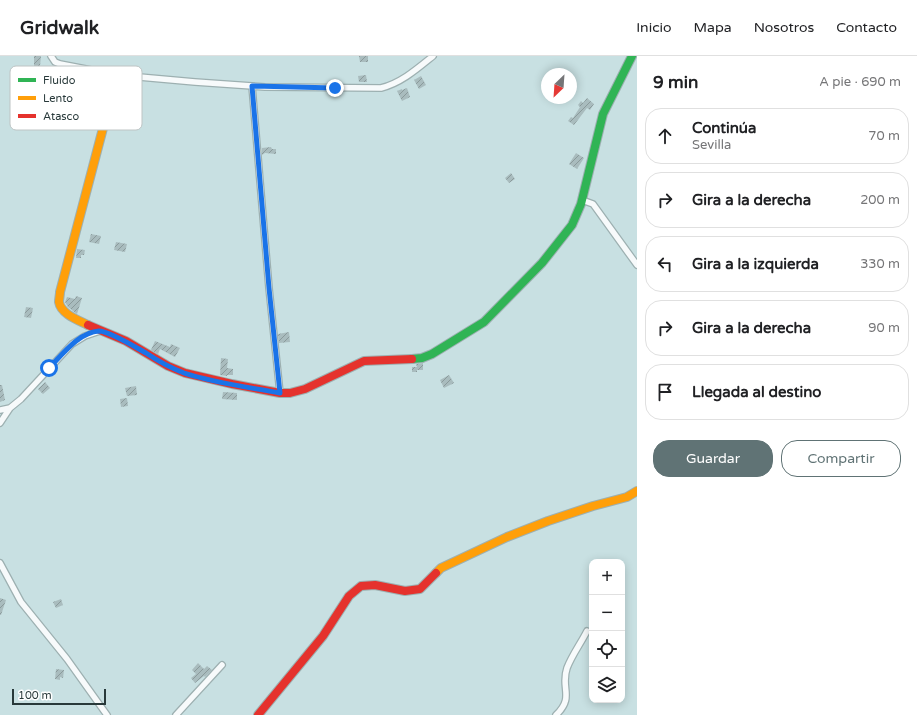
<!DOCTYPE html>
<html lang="es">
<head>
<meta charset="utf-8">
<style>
  body { margin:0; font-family:"Varela Round",sans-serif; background:#f6f6f6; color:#202124 }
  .controls { position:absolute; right:12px; bottom:12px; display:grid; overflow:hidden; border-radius:8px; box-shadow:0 2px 10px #0003 }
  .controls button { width:36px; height:36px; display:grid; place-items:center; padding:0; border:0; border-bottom:1px solid #e0e0e0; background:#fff; color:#202124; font:20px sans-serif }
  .compass { position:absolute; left:541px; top:12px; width:36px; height:36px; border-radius:50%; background:#fff; box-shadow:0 2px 10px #0003; rotate:205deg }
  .scale { position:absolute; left:12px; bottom:10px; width:94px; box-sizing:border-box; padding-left:4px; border:2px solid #28393a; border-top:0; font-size:11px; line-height:14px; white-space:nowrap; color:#28393a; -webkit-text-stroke:3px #fff; paint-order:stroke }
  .stop { position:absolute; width:12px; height:12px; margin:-9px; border:3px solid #1a73e8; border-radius:50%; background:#fff }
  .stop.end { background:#1a73e8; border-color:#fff; box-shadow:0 1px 4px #0008 }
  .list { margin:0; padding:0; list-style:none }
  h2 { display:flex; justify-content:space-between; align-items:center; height:52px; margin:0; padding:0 16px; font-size:17px }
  h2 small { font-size:13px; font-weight:400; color:#757577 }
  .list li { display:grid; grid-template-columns:26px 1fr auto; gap:12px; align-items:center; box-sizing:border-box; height:56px; margin:0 8px 8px; padding:0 8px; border:1px solid #e0e0e0; border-radius:16px }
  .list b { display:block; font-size:15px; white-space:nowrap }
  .list p { margin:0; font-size:13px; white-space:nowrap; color:#757577 }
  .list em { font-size:13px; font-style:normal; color:#757577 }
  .actions { display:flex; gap:8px; padding:12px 16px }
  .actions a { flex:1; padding:9px 0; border:1px solid #607375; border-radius:16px; text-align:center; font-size:14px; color:#607375 }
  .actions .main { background:#607375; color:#fff }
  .icon { flex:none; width:22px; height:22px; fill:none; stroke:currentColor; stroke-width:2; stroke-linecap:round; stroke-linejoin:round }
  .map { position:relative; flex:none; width:637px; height:659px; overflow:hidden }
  header { display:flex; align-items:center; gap:24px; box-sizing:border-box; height:56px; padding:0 20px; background:#fff; border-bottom:1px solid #e0e0e0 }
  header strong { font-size:19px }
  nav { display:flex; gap:22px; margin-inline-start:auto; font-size:14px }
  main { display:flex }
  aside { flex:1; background:#fff }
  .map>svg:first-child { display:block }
</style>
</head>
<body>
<header>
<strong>Gridwalk</strong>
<nav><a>Inicio</a><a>Mapa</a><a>Nosotros</a><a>Contacto</a></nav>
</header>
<main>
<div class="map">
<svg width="637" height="659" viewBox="0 0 637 659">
  <defs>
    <pattern id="building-hatch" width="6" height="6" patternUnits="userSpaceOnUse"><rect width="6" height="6" fill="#a9bcbe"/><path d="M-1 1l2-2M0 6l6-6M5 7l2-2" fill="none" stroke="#8a9a9b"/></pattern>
  </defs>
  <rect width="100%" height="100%" fill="#c8e0e2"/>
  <path fill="url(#building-hatch)" d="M34,0H41L40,10H34Z
    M359,0H368V6H360Z
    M366,19L367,26H359L358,20Z
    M421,20L426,29L419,33L414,24Z
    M407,32L410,41L402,45L397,35L402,33V34Z
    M587,42L594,48L590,54L587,52L574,69L568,65L571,61L573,62L580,51L578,49L581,45L583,47Z
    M271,91L272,93H276V98L265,97L262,99V92Z
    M576,97L584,102L577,113L569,108Z
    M511,117L515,123L509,127L505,122Z
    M91,178L101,180L99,188L89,186Z
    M116,186L127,188L125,196L114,194Z
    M77,193L85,194L84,199H81V202H76Z
    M76,240L82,242L77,258L68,251L65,246L67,241L75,243Z
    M26,251L33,252L31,262L24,261Z
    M289,276L290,286L279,287L278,278Z
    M155,285L170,291L171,288L180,292L175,301L160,293L158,298L151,294Z
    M221,302L228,303L227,312L233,313V319H227V320L220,319Z
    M423,307V314H417V316H412V311H417L416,308Z
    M449,319L454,327L444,332L440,324Z
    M45,326L50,332L43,338L38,333Z
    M0,329H2L5,344L0,346Z
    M136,330L137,339L127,340L125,332Z
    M223,336L237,337V344L222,343Z
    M127,342L128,350L121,351L120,343Z
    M0,542L6,544L1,559H0Z
    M61,543L63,549L56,552L53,546Z
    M198,607L204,613L207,610L212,614L205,621L204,620L195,627L191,622L196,618L192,614Z
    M56,613L64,614L63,622L60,621V624L55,623Z"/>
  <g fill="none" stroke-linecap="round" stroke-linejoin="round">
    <g stroke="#9db0b1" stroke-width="8">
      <path id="street" d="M51,0L55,6L60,8L117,19L195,26L265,31L381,32C401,27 417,13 433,0
        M252,30L269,232L280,337
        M582,144L593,148L637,209
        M0,354L10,352L21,343L72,288L85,280L100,275
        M0,367L10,352
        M0,507L21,546L67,603L107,659
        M176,659L222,609
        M556,659C575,641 560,632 567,612C572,599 581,587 587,575"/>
    </g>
    <g stroke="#9db0b1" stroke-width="10">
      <path id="fast" d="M412,303L422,302L432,298L484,266L542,207L572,169L581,148L603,58L632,0"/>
    </g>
    <g stroke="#9db0b1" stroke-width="10">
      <path id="slow" d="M88,269C78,264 61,258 59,246C59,243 60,239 60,236L117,19
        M436,517L441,512L507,481L548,465L593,450L627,441L637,435"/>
    </g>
    <g stroke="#9db0b1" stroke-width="10">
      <path id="jam" d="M88,269L126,285L168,310L185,317L232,328L280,337H290L305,333L364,305L412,303
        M258,659L323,580L349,540L361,530L375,529L405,535L420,533L436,517"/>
    </g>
    <use href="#street" stroke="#f7fafb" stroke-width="5.5"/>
    <use href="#fast" stroke="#30b455" stroke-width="8"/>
    <use href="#slow" stroke="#ff9f0a" stroke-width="8"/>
    <use href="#jam" stroke="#e5322d" stroke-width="8"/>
  </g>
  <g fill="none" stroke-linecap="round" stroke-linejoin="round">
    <path stroke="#1a73e8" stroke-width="5" d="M49,312C62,299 79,276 99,275C109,275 137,292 146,297C158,305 171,312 184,317C214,327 248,331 280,337L269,232L252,30L335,32"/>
  </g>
  <rect x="10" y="10" width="132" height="64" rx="6" fill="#fff" stroke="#bec4c4" stroke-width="1"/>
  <rect x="18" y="22" width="18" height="4" fill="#30b455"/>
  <rect x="18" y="40" width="18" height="4" fill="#ff9f0a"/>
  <rect x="18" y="58" width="18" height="4" fill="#e5322d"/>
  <g font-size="11" fill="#28393a">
    <text x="43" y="28">Fluido</text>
    <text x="43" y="46">Lento</text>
    <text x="43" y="64">Atasco</text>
  </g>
</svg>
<div class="controls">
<button>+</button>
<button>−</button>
<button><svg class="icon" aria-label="locate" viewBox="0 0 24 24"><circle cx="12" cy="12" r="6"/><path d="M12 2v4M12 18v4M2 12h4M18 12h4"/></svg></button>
<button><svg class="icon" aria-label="layers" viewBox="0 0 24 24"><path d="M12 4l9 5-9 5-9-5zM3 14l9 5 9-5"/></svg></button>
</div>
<svg class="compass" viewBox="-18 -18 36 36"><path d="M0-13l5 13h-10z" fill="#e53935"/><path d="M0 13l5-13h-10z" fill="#757577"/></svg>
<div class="scale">100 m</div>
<div class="stop" style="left:49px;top:312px"></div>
<div class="stop end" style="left:335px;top:32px"></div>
</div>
<aside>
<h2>9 min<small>A pie · 690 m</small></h2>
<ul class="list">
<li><svg class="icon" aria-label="ahead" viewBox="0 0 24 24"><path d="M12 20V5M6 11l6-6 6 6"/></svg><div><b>Continúa</b><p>Sevilla</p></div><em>70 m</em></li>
<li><svg class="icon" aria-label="right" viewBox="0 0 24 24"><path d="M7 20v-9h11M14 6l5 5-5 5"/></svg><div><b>Gira a la derecha</b></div><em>200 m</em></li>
<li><svg class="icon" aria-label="left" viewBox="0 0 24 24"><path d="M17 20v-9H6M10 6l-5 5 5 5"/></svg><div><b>Gira a la izquierda</b></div><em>330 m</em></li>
<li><svg class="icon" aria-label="right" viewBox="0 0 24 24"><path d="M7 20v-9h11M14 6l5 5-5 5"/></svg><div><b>Gira a la derecha</b></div><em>90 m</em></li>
<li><svg class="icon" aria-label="arrive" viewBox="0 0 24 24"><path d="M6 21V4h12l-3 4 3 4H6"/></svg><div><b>Llegada al destino</b></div></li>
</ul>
<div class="actions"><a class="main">Guardar</a><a>Compartir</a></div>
</aside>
</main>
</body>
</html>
